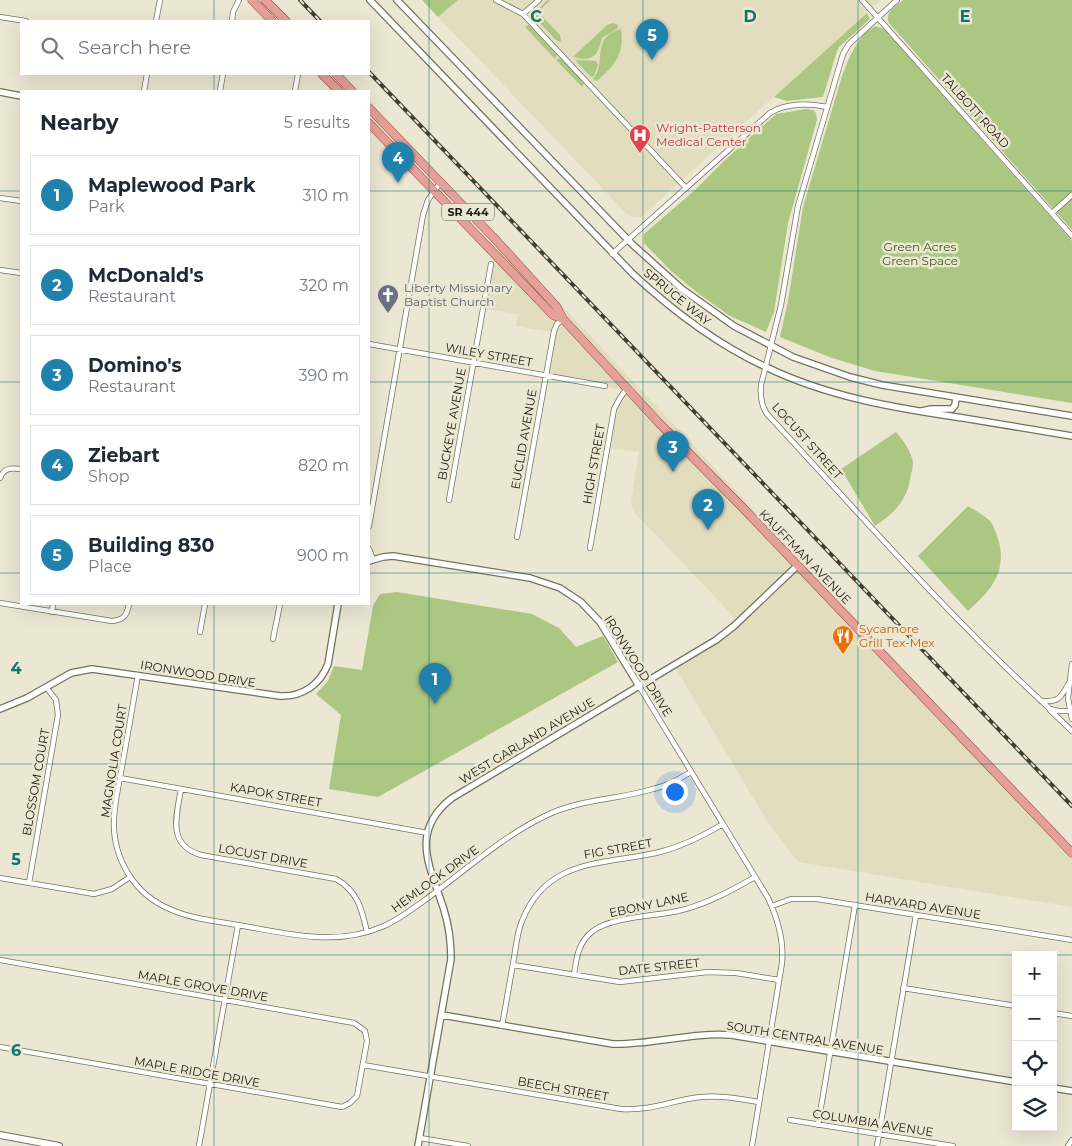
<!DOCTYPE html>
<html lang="en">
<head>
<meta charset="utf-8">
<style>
  body { margin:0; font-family:Montserrat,sans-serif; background:#f2f2f3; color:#1f2937 }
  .controls { position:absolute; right:15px; bottom:15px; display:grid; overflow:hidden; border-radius:0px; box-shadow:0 5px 20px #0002 }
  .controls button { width:45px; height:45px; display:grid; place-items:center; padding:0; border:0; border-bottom:1px solid #e0e1e3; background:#fff; color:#1f2937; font:25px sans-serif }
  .you { position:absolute; left:674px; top:791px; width:18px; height:18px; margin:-12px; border:4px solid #fff; border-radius:50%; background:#1a73e8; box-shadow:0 0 0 8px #1a73e833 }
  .badge { display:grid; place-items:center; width:32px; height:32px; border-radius:50%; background:#2181ad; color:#fff; font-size:16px; font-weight:700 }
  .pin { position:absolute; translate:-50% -41px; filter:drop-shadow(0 1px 2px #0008) }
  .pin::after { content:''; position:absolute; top:26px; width:18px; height:15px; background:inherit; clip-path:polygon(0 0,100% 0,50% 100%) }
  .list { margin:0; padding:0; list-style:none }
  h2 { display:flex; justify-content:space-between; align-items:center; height:65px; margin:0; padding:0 20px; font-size:21px }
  h2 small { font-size:16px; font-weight:400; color:#747a83 }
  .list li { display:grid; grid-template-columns:32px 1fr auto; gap:15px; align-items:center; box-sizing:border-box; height:80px; margin:0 10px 10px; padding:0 10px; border:1px solid #e0e1e3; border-radius:0px }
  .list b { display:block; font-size:19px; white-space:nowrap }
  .list p { margin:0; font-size:16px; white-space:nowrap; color:#747a83 }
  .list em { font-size:16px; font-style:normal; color:#747a83 }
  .icon { flex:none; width:28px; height:28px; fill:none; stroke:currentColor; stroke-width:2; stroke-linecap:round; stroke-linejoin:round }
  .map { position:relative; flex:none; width:1072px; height:1146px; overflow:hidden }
  .search { position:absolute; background:#fff; box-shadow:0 5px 20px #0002; left:20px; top:20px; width:350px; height:55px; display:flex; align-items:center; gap:12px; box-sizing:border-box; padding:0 18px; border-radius:0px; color:#747a83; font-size:19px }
  .panel { position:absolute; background:#fff; box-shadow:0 5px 20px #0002; left:20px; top:90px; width:350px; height:515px; border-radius:0px }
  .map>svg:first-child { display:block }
</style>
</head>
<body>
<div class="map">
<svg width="1072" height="1146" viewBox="0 0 1072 1146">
  <rect width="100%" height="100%" fill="#ece7d3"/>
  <path fill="#e3ddc0" d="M458,0H881L641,217H632L626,213L438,17Z
    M504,244L1072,848V907L798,862L767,821L674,666L717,641L738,621L633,511L631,501L639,452L609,448L615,410L620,400V389L547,377L551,332L516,326L518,314L484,309L494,257Z"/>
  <path fill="#abc782" d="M422,0H458L438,17Z
    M548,0H550L538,12L560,35L561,40L560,42L556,40L535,18L536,11Z
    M903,0H1072V230L889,23C884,12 896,6 903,0Z
    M867,13L870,19L839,47L837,51L823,97L787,101L774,97Z
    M613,23L618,25V28L602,38C598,55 593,63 573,57L607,25Z
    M529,25L557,55L555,59L525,27Z
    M876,26L884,29L1072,241V403L875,371L832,358L780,337L788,301L803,207L842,76C848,60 859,32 876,26Z
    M621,29C625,54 614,66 597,81L593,79C607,64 590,37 621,29Z
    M559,58H561L584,83L582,87L556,60Z
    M577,60L596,61L598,65L594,76L591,77L576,61Z
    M806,109L813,110L816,113L817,120L788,223L774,312L766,332L730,316L699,294L671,271L644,243V234L695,190L724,161L776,114Z
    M896,432C903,440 911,451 913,462C913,466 912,471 911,474C908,499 896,512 875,526L841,469Z
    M968,506C974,510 984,515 990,521C995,528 998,538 1000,546C1005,576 988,593 968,611L918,556Z
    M397,592L532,614L559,628L576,647L603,636L618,662L378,797L329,789L341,715L316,694L328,681L334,666L362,670L373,606L380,594Z"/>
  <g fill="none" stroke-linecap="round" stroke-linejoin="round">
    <g stroke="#75715e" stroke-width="6">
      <path id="minor" d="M496,0L523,14L686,188
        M862,0L1072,236
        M897,0L849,44L843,54L798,206L781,305L761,385C760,396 761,405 767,414C860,514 949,617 1050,709L1058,711H1070
        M523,14L539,0
        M0,17L26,21
        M156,21L160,0
        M232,21L233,12L239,0
        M144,91L147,74
        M220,91L223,74
        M295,91L298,74
        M0,198L21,201
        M1052,213L1072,195
        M612,254L770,113C786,103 809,103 827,107
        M0,270L21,273
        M369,344L605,386
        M0,478C4,467 12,468 21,469
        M449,500L491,264
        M369,526L423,215L428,200L440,183
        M517,537L554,331L557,324L563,319
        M590,548L614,409L620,398L627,388
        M369,549L373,559
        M0,603L112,621C124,620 127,615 129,604
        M52,612L53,604
        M200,632L205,604
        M273,639L280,604
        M1072,664L1068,698L1072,719
        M138,675C133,703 128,732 123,761C120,779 115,799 114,818C112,858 134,895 172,910C194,920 225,922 249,927C294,935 339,946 384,926C400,919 414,908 429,897C467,869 502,837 545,816C579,799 617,800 653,789C667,786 679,779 691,772
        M639,686L768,898C778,919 784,940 782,963L752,1146
        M1041,701C1059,702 1060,699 1069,683
        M1050,710L1072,731
        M120,778L428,833
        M181,789C177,814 166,845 201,855L336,879C358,891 362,910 367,932
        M0,878L94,894L112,889L130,877
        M29,883L58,715L56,700L46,687
        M772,906L791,899H817L1072,940
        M0,960L354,1023L365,1031L367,1041L357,1096L350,1103L342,1107L0,1047
        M513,965L620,982L708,972L736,973L779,980
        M574,975C576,959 578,942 593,931C611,917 655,916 678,911C705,905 731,891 755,877
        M903,988L1016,1006
        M1053,1013L1072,1016
        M502,1026C506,1004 510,981 514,958C516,946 517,933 522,921C547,857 605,865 660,852C683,846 703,836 723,824
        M363,1065L621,1109C653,1111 672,1100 701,1097C721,1095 740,1099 759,1102
        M790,1120L953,1146
        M818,1125L855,905
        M420,1138L468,1146
        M199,1146L238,925
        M877,1146L916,915
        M1068,1146L1072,1140"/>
    </g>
    <g stroke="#75715e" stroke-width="8">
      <path id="tertiary" d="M370,0L633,274C673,311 716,344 766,367C828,397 895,408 963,418C1000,424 1036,430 1072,436
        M397,0L632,244L682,289L734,326L793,357L850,377L882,385L1072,416
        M0,92L21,96
        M922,411L931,409H952L955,405L956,398
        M369,561L383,557L393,556L530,578L560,588L581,602L600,622L639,686
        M0,709L27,698L71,673L92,669L280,696C302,697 320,685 328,664L338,604
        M442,1015L613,1044C653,1045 691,1032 731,1035L1016,1082
        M1053,1088L1072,1091
        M418,1146L451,959C451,942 449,926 444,910C431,868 408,832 452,798L716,640L734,626L797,566"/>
    </g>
    <g stroke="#75715e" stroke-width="8">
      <path id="secondary" d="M0,1135L59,1146"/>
    </g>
    <g stroke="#94483e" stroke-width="9">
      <path id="primary" d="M252,0L272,21
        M265,0L286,21
        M322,74L339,91
        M336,74L352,91
        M369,108L495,239L556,306L563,319L659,423L743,508L1072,853
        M369,123L553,315L563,319"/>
    </g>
    <use href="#minor" stroke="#fff" stroke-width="4.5"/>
    <use href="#tertiary" stroke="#fff" stroke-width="5.5"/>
    <use href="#secondary" stroke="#fff" stroke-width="6"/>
    <use href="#primary" stroke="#e5a099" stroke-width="8"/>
    <g stroke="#413e34" stroke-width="4">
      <path id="rail" d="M300,0L320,21
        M369,72L1072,806"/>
    </g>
    <use href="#rail" stroke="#ece7d3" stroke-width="2" stroke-dasharray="5.5" stroke-linecap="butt"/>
  </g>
  <path fill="none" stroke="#0f766e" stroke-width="1" stroke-opacity="0.55" d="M214,0V21M429,0V1146M643,0V1146M858,0V1146M214,74V91M0,191H21M369,191H1072M0,382H21M369,382H1072M0,573H21M369,573H1072M214,604V1146M0,764H1072M0,955H1016M1053,955H1072"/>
  <defs>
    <g id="hospital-pin" transform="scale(1.125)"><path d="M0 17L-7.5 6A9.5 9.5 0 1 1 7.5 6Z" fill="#e0444e" stroke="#ece7d3"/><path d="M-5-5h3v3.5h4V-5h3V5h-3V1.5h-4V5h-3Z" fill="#fff"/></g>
    <g id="church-pin" transform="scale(1.125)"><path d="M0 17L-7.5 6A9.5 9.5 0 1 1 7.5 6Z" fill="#6b7280" stroke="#ece7d3"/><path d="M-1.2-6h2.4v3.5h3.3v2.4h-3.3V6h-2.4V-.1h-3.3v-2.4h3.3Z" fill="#fff"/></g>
    <g id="restaurant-pin" transform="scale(1.125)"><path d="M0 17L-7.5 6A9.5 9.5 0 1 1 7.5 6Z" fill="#e8710a" stroke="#ece7d3"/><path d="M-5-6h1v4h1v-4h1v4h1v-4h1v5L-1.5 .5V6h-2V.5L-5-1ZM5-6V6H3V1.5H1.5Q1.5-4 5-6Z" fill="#fff"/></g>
  </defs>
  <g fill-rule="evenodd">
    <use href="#hospital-pin" x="640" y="135"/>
    <use href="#church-pin" x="388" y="295"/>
    <use href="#restaurant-pin" x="843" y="636"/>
  </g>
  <g text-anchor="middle" stroke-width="5" stroke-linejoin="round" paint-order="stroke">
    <rect fill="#ece7d3" stroke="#5b584d" stroke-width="1" x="442" y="203.5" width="52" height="17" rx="4"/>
    <g font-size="11" font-weight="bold" fill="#1d1b13">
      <text x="468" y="216">SR 444</text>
    </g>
    <g font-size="12" fill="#1d1b13" stroke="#ece7d3">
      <text transform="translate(975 111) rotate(48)" y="4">TALBOTT ROAD</text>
      <text transform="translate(677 297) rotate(39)" y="4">SPRUCE WAY</text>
      <text transform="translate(489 355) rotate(10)" y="4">WILEY STREET</text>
      <text transform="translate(452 424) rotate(-80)" y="4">BUCKEYE AVENUE</text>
      <text transform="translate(524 439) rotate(-80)" y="4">EUCLID AVENUE</text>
      <text transform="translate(807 441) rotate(48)" y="4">LOCUST STREET</text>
      <text transform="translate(594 464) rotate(-80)" y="4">HIGH STREET</text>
      <text transform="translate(805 557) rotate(46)" y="4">KAUFFMAN AVENUE</text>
      <text transform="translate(638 666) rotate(58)" y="4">IRONWOOD DRIVE</text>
      <text transform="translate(198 674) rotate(9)" y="4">IRONWOOD DRIVE</text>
      <text transform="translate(527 741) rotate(-31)" y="4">WEST GARLAND AVENUE</text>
      <text transform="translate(114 761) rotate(-81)" y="4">MAGNOLIA COURT</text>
      <text transform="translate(36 782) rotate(-80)" y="4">BLOSSOM COURT</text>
      <text transform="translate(276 795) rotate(10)" y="4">KAPOK STREET</text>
      <text transform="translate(618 849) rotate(-10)" y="4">FIG STREET</text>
      <text transform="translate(263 856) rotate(10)" y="4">LOCUST DRIVE</text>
      <text transform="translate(435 879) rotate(-36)" y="4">HEMLOCK DRIVE</text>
      <text transform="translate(649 905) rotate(-12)" y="4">EBONY LANE</text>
      <text transform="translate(923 906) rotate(9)" y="4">HARVARD AVENUE</text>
      <text transform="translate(659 967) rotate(-6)" y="4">DATE STREET</text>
      <text transform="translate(203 986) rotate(10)" y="4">MAPLE GROVE DRIVE</text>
      <text transform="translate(805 1038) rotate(9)" y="4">SOUTH CENTRAL AVENUE</text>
      <text transform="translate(197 1072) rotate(10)" y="4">MAPLE RIDGE DRIVE</text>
      <text transform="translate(563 1089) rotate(10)" y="4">BEECH STREET</text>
      <text transform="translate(873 1123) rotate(9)" y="4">COLUMBIA AVENUE</text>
    </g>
    <g font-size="12" fill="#be3a42" stroke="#ece7d3" text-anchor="start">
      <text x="656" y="132">Wright-Patterson<tspan x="656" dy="14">Medical Center</tspan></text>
    </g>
    <g font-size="12" fill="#44591e" stroke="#ece7d3">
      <text x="920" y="251">Green Acres<tspan x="920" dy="14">Green Space</tspan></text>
    </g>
    <g font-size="12" fill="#5b616d" stroke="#ece7d3" text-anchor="start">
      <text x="404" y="292">Liberty Missionary<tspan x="404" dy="14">Baptist Church</tspan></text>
    </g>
    <g font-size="12" fill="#c56008" stroke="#ece7d3" text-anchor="start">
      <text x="859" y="633">Sycamore<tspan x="859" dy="14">Grill Tex-Mex</tspan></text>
    </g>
  </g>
  <g font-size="16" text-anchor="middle" font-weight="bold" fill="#0f766e" stroke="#ece7d3" stroke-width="5" stroke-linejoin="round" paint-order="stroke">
    <text x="536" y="22">C</text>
    <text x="750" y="22">D</text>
    <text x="965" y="22">E</text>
    <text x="16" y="674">4</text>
    <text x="16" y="865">5</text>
    <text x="16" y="1056">6</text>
  </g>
</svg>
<div class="controls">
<button>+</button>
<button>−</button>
<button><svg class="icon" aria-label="locate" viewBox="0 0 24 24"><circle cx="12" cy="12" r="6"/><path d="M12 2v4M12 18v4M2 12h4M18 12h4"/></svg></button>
<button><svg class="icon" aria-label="layers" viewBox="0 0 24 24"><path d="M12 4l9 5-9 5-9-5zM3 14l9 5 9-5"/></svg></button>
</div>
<div class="you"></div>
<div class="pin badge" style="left:435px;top:704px">1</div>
<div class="pin badge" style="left:708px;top:530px">2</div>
<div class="pin badge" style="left:673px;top:472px">3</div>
<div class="pin badge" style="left:398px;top:183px">4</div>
<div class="pin badge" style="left:652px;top:60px">5</div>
<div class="search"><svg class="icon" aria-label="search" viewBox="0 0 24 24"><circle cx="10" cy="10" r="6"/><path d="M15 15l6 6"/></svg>Search here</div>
<section class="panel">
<h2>Nearby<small>5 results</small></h2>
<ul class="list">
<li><span class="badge">1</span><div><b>Maplewood Park</b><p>Park</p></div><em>310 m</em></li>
<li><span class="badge">2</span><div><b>McDonald's</b><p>Restaurant</p></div><em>320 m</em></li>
<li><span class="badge">3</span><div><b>Domino's</b><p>Restaurant</p></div><em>390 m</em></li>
<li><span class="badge">4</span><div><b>Ziebart</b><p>Shop</p></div><em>820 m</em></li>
<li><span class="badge">5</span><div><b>Building 830</b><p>Place</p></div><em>900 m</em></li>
</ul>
</section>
</div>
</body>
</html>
